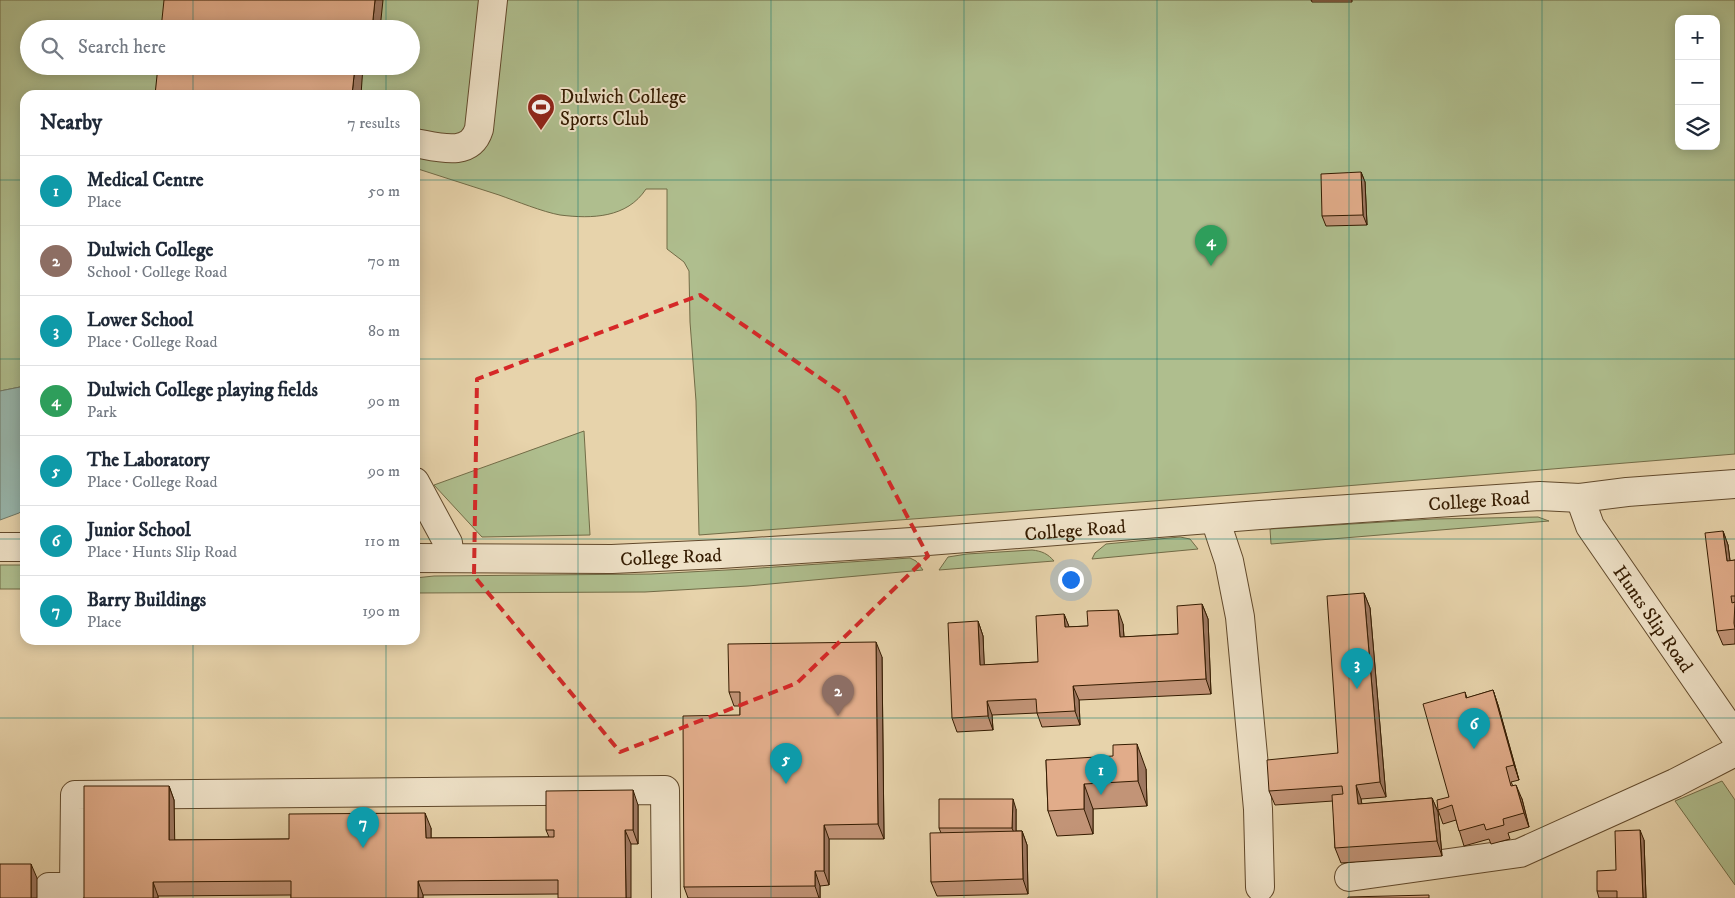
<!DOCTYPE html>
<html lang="en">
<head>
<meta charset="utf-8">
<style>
  body { margin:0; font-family:"IM FELL DW Pica",serif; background:#f2f2f3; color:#1f2937 }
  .controls { position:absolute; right:15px; top:15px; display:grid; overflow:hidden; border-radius:10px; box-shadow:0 2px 12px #0003 }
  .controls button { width:45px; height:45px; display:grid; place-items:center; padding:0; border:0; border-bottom:1px solid #e0e1e3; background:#fff; color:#1f2937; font:25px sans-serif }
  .you { position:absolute; left:1070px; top:579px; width:18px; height:18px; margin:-12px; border:4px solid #fff; border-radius:50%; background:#1a73e8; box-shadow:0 0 0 8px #1a73e833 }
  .badge { display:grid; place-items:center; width:32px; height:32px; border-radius:50%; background:#1a73e8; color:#fff; font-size:16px; font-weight:700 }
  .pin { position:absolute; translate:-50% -41px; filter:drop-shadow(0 1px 2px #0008) }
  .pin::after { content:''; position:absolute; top:26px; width:18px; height:15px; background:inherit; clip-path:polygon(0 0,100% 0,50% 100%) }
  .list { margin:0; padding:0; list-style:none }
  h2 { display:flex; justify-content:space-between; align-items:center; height:65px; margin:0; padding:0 20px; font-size:21px }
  h2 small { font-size:16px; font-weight:400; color:#747a83 }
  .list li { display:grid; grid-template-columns:32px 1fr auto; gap:15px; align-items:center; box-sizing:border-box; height:70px; padding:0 20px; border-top:1px solid #e0e1e3 }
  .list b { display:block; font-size:19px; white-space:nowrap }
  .list p { margin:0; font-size:16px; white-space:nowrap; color:#747a83 }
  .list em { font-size:16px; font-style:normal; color:#747a83 }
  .icon { flex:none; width:28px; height:28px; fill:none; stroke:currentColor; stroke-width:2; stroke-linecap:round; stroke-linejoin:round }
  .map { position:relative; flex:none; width:1735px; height:898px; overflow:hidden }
  .search { position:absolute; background:#fff; box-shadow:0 2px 12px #0003; left:20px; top:20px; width:400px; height:55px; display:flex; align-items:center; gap:12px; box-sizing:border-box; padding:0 18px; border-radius:28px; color:#747a83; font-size:19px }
  .panel { position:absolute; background:#fff; box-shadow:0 2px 12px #0003; left:20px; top:90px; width:400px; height:555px; border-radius:15px }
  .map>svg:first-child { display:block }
</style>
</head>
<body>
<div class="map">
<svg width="1735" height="898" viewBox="0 0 1735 898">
  <rect width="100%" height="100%" fill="#e7d3ab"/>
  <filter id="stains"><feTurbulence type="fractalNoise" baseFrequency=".004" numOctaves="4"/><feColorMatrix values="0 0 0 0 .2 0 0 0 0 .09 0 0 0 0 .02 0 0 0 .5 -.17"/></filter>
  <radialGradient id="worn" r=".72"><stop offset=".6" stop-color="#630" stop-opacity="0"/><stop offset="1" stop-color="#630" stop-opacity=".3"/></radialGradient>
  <path fill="#afbe8e" stroke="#726c47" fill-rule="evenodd" d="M0,0H1735V454L1260,493L699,535L696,401L690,322L689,271L684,262L667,249V189H646C627,218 592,219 560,215C543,212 516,201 499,195C471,186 443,177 415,168V95H25V386L0,391ZM1679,19H1716V146H1679ZM29,29H411V66H29Z
    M584,431L590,535L482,537L434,485Z
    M1538,517L1549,521L1271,544L1270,529L1433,519Z
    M1180,537L1190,539L1198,549L1092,559L1095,553L1106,544Z
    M1032,550C1042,551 1048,554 1054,561L939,570L948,557L967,554Z
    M910,558L916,561L923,570L748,586L645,592L415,593V578L434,576L651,574L745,569Z
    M0,565H25V589H0Z
    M1722,781L1735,800V885L1675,801Z"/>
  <path fill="#97b7ae" stroke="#6f7968" d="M25,386V508L19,513L0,520V391Z"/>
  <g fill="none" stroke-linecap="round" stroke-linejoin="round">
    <g stroke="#61492b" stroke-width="30">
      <g id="minor">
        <path d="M415,143C438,147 470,158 479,129L493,0"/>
        <path d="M415,482L448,543L450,558"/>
        <path id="s1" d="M1580,498L1590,526L1735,736"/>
        <path d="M1215,519L1229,561L1240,617L1258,809L1260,887"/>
        <path d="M0,547H25"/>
        <path id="s2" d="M415,558L612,559L721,554L928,541L1260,515L1540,496L1580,498L1627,492L1735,484"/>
        <path d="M1349,877L1520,853L1675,783L1735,752"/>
        <path d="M49,898V887H74L75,795L665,790L666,898"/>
      </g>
    </g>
    <use href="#minor" stroke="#efe2c8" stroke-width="28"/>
  </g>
  <path fill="#c29477" stroke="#341b00" d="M1311,0H1352V2H1312Z
    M1361,172L1365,182L1367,225L1326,226L1322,216Z
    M1723,531L1728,545L1730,561L1735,560V644L1723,645L1717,631Z
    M1364,593L1370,608L1386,797L1361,799L1362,804L1432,798L1438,812L1442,856L1341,863L1335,848L1333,801L1275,805L1269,791L1338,753Z
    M1202,604L1208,619L1211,694L1079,700L1080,725L1042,727L1037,713L992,715L993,730L957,732L952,718L978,621L983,636L984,665L1038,662L1064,614L1069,627L1123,624L1124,637L1178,634Z
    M882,657L884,839H829V885L820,886V898H688L684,887L740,715V706H734L729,692Z
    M1493,690L1498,705L1519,780L1511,782L1513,786L1522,799L1529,827L1508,833L1510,839L1491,844L1489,839L1464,846L1456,820L1443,824L1438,810L1449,797L1465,692L1467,698Z
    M1046,760L1146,769L1147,806L1093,809V834L1057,836L1048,811Z
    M169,786L174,800V840L289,839L431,828V838L549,837L546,830L638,805V844H631L558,894L423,895V898H291V895L158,896V898H84Z
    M1016,809V831H1022L1027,845L1028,894L937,896L931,882L941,833L939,828Z
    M1644,840L1646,898H1599L1597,891Z"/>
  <path fill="#9e7861" stroke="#341b00" d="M375,0H383L380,29H372Z
    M355,66H363L361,95H352Z
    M1361,172L1365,182L1367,225L1363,215Z
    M1723,531L1728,545L1732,576L1727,561Z
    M1364,593L1370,608L1386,797L1380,782Z
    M1202,604L1208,619L1211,694L1206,679Z
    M1118,610L1123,624L1125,652L1120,637Z
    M1064,614L1070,629L1065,627Z
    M978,621L983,636L985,680L980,665Z
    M876,642L882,657L884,839L878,824Z
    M1073,686L1079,700L1080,725L1075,711Z
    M1493,690L1498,705L1519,780L1514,765Z
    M987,701L992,715L993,730L988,716Z
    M1137,744L1146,769L1147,806L1138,781Z
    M1084,784L1093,809V834L1084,809Z
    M1356,785L1361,799L1363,819L1358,804Z
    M1516,785L1522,799L1529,827L1524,813Z
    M169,786L174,800L175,854L169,840Z
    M633,790L638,805V844L633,830Z
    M1432,798L1438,812L1442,856L1437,841Z
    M1013,799L1016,809V838L1012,828Z
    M425,813L431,828V853L426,838Z
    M824,825L829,839V885L824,871Z
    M625,830L631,844V898H626Z
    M1640,830L1644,840L1646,898H1643Z
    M1022,831L1027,845L1028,894L1023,879Z
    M31,864L37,878V898H31Z
    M815,871L820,886V898H819L815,886Z
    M418,881L423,895V898H418Z
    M153,882L158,896V898H153Z"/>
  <path fill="#e1ac8a" stroke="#341b00" d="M164,0H375L372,29H161Z
    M158,66H355L352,95H155Z
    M1361,172L1363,215L1322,216L1321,174Z
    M1723,531L1727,561L1735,560V596H1731L1732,603L1735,602L1734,623L1735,629L1717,631L1705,533Z
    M1364,593L1380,782L1356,785L1358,804L1432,798L1437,841L1335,848L1332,795L1343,794L1342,786L1269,791L1267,760L1338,753L1327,596Z
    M1202,604L1206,679L1073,686L1075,711L1037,713L1036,699L987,701L988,716L952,718L948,623L978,621L980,665L1038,662L1036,616L1064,614L1065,627L1088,626L1087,611L1118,610L1120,637L1178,634L1177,606Z
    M876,642L878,824L824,825V871H815V886L684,887L683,716L740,715V692H729L728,644Z
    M1493,690L1514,765L1506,767L1511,786L1516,785L1524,813L1503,819L1504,825L1486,830L1484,824L1459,831L1452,805L1438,810L1437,800L1449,797L1423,704L1465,692L1466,698Z
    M1137,744L1138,781L1084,784V809L1048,811L1046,760L1113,756V745Z
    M84,786H169V840L289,839V814L425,813L426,838L554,837V830H546V791L633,790V830H625L626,898H558V880L418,881V898H291V881L153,882V898H84Z
    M939,799H1013L1012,828H939Z
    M1640,830L1643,898H1617V891H1597V871L1616,870L1615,831Z
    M1022,831L1023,879L931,882L930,833Z
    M0,864H31V898H0Z
    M1429,895V898H1348V897Z"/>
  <path fill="none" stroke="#d62828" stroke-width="4" stroke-dasharray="10 6" stroke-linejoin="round" d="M700,295L843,394L928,556L797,683L620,752L474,576L477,379Z"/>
  <path fill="none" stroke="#0f766e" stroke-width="1" stroke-opacity="0.55" d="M193,0V29M386,0V29M578,0V898M771,0V898M964,0V898M1157,0V898M1349,0V898M1542,0V898M193,66V95M386,66V95M0,180H25M415,180H1735M0,359H25M415,359H1735M0,539H25M415,539H1735M193,640V898M386,640V898M0,718H1735"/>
  <defs>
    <g id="stadium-pin" transform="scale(1.4375)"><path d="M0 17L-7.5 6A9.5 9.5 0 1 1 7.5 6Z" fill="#8f2418" stroke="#efe2c8"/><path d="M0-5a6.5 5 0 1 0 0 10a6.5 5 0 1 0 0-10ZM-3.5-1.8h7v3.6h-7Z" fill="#fff"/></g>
  </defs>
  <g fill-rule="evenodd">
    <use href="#stadium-pin" x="541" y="107"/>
  </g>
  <g text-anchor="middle" stroke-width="4" stroke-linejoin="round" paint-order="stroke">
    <g font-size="19" fill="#341b00" stroke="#efe2c8" text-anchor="start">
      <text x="560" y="103">Dulwich College<tspan x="560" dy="22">Sports Club</tspan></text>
    </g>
    <g font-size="19" fill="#341b00" stroke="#efe2c8">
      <text dy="7" stroke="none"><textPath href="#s2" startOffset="1066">College Road</textPath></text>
      <text dy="7" stroke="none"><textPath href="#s2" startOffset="661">College Road</textPath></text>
      <text dy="7" stroke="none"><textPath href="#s2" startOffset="256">College Road</textPath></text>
      <text dy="7" stroke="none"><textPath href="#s1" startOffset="142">Hunts Slip Road</textPath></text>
    </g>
  </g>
  <rect width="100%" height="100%" filter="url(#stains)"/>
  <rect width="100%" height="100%" fill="url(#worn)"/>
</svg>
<div class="controls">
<button>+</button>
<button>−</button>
<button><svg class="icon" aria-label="layers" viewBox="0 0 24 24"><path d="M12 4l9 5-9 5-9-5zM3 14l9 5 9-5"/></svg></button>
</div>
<div class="you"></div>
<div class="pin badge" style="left:1101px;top:795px;background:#0f9aa8">1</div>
<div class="pin badge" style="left:838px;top:716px;background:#8d6e63">2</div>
<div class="pin badge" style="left:1357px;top:689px;background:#0f9aa8">3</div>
<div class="pin badge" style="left:1211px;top:266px;background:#2e9e5b">4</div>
<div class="pin badge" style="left:786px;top:784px;background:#0f9aa8">5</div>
<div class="pin badge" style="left:1474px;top:749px;background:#0f9aa8">6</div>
<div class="pin badge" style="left:363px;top:848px;background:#0f9aa8">7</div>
<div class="search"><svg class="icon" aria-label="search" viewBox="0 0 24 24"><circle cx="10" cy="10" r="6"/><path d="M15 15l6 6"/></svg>Search here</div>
<section class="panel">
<h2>Nearby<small>7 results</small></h2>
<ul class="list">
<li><span class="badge" style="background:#0f9aa8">1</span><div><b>Medical Centre</b><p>Place</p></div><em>50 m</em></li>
<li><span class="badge" style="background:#8d6e63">2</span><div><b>Dulwich College</b><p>School · College Road</p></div><em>70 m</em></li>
<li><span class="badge" style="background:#0f9aa8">3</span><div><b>Lower School</b><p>Place · College Road</p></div><em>80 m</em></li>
<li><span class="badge" style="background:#2e9e5b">4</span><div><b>Dulwich College playing fields</b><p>Park</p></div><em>90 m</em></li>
<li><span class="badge" style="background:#0f9aa8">5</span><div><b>The Laboratory</b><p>Place · College Road</p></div><em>90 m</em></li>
<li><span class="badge" style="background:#0f9aa8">6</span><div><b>Junior School</b><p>Place · Hunts Slip Road</p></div><em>110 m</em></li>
<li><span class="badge" style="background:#0f9aa8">7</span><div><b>Barry Buildings</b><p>Place</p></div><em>190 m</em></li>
</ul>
</section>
</div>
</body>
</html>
